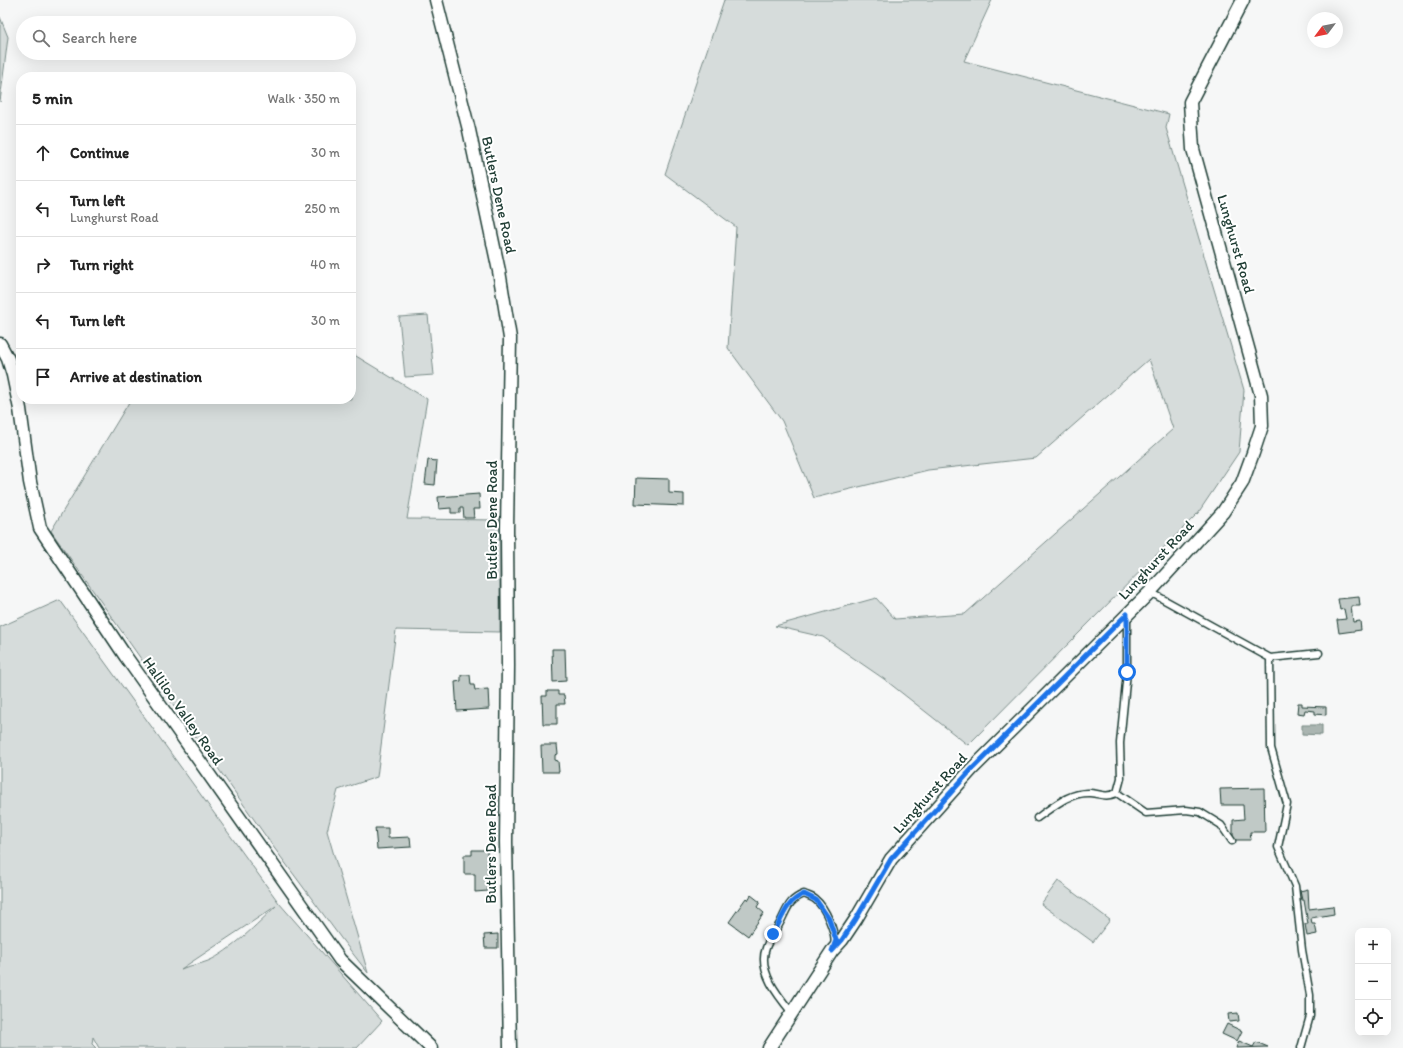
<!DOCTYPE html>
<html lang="en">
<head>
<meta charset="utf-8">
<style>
  body { margin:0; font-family:Itim,sans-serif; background:#f2f2f2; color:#222 }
  .controls { position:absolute; right:12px; bottom:12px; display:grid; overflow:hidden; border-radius:8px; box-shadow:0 4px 16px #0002 }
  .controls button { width:36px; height:36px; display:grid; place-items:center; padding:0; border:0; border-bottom:1px solid #e0e0e0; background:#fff; color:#222; font:20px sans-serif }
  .compass { position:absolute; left:1307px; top:12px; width:36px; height:36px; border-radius:50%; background:#fff; box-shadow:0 4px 16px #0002; rotate:238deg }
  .stop { position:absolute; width:12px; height:12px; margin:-9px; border:3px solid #1a73e8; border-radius:50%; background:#fff }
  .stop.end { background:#1a73e8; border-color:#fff; box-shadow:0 1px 4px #0008 }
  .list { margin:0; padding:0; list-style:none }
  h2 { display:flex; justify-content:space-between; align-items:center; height:52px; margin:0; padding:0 16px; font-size:17px }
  h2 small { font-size:13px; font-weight:400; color:#767676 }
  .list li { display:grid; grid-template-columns:26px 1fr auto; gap:12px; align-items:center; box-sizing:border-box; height:56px; padding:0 16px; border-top:1px solid #e0e0e0 }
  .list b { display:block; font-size:15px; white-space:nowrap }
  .list p { margin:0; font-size:13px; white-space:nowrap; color:#767676 }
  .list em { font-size:13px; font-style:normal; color:#767676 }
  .icon { flex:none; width:22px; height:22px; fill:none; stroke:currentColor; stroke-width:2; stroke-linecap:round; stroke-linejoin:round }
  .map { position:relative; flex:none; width:1403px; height:1048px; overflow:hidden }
  .search { position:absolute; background:#fff; box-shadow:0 4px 16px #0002; left:16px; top:16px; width:340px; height:44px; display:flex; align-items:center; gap:10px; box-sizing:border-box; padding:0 14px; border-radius:22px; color:#767676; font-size:15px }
  .panel { position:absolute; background:#fff; box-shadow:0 4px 16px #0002; left:16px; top:72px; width:340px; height:332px; border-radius:16px }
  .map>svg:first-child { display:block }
</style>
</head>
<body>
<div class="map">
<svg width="1403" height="1048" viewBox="0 0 1403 1048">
  <rect width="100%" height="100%" fill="#f6f7f7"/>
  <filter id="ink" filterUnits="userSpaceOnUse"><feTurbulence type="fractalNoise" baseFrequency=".025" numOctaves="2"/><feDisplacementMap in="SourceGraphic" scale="8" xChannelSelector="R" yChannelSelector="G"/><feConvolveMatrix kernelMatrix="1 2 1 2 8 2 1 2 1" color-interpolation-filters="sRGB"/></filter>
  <g filter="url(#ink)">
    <path fill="#d6dcdb" stroke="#7a8c88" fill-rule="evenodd" d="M724,0H992L964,61L1169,114L1166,128L1244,390L1239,452L1198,513L968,745L884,679L823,637L775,626L876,598L895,619L965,614L1173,429L1149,359L1036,458L928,470L814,498L782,421L728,348L736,227L665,174Z
      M0,17L8,37L0,102Z
      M428,315L434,375L405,377L399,317Z
      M351,353L427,399L407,519L500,520V632L396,630L377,777L338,790L327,831L368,973L343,941L272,845L51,531L131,399H351Z
      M60,600L279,903L382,1021L357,1048H99L93,1037L92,1044L96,1048H0V627ZM276,906C258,923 230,952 208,961C199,965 189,965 181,969Z
      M1058,881L1110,920L1093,942L1041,904Z"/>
    <path fill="#aab5b1" stroke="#72857f" d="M1302,725H1322V735L1302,734Z"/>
    <path fill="#c0c9c6" stroke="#1f3d34" d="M428,460L437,461L435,485L425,484Z
      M636,478L669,479V493L684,494V506L635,504Z
      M479,494L480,509H473L474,518H464L463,508H460V513H451V508L439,509L438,497Z
      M1359,597L1360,606H1351L1353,622L1360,621L1361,630L1339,633L1337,620L1346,619L1344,609L1340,610L1338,599Z
      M552,649H565L566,681L553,682Z
      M461,675H470L471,685H474L475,690L488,689L489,709L457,711L455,682L461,681Z
      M547,691H558V695H564L565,704H557V724H543L542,696H547Z
      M1298,703H1302V706L1326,707V715L1315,714V711L1305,710L1304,714L1297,713Z
      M541,745H557L558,754L555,755V760L558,761L559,772H542Z
      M1264,788L1265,832H1250L1251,840H1233V820L1244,819L1243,805H1221L1220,789Z
      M375,828H388V838L410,837L411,847L377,849Z
      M472,850H487L488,891L475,892V874H464V855H472Z
      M1308,889L1309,909L1333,906L1334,914L1311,918L1312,924H1315L1317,934L1307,936L1305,924H1308L1304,900H1302L1300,891Z
      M751,895L760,902L757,907L764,913L748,936L729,922L746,898L748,900Z
      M498,934V948H485L484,935Z
      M1238,1013L1239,1021L1229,1022L1228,1014Z
      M1227,1024L1242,1031L1237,1041L1222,1034Z
      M1239,1041L1253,1047L1256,1042L1268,1047L1236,1048Z"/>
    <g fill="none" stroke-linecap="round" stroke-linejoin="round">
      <g stroke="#1f3d34" stroke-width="9">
        <path id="service" d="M1150,592L1270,658L1319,653
          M1270,658L1271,748L1287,804L1278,847L1295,886L1302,950L1310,995V1016L1301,1048
          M1117,793L1146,813L1186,810L1200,812L1221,825L1232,841
          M1037,818C1053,807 1069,792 1090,793C1102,794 1104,798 1117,793L1121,778L1120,743L1127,672V616
          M793,1014C779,997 757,971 766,948C769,938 777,930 781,921C788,907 789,900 804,894C808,896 813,897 816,900C825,907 837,934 834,945"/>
      </g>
      <g stroke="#1f3d34" stroke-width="15">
        <path id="minor" d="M436,0L469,130L499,271L510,338L507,530L508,666L506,842L510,1048
          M0,344L8,359L13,375L20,409L30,482L40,528L126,657L340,960L431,1048
          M769,1048L832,951L842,940L856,919L891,859L972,769L1150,592L1223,512L1242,483L1253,453L1262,426L1261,395L1193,149L1190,102L1243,0"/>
      </g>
      <use href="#service" stroke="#fff" stroke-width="6"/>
      <use href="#minor" stroke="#fff" stroke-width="12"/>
    </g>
  </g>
  <g fill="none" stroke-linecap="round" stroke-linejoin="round" filter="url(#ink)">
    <path stroke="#1a73e8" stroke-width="5" d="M773,934C783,918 785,902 804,894L816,900L829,919L836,940L832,951L842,940L856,919L891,859L972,769L1127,614V672"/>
  </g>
  <g text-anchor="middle" stroke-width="4" stroke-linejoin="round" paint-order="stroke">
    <g font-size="15" fill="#1f3d34" stroke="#fff">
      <text transform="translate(499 195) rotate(78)" y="5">Butlers Dene Road</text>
      <text transform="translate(1236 244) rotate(74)" y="5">Lunghurst Road</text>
      <text transform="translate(492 520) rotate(-90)" y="5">Butlers Dene Road</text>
      <text transform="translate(1156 560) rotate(-47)" y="5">Lunghurst Road</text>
      <text transform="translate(183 711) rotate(55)" y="5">Halliloo Valley Road</text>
      <text transform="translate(930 793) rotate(-48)" y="5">Lunghurst Road</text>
      <text transform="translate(491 844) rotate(-90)" y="5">Butlers Dene Road</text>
    </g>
  </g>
</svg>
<div class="controls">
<button>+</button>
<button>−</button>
<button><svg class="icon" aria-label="locate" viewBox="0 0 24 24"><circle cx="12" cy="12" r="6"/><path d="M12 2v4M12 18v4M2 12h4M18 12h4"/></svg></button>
</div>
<svg class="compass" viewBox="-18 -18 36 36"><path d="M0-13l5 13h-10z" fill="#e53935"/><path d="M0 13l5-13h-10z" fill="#767676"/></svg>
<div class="stop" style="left:1127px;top:672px"></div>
<div class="stop end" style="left:773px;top:934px"></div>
<div class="search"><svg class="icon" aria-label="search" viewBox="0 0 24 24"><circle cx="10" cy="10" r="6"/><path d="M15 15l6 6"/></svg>Search here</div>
<section class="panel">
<h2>5 min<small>Walk · 350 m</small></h2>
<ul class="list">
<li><svg class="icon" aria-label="ahead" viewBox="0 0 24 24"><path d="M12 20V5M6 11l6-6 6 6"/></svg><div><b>Continue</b></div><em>30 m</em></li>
<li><svg class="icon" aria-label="left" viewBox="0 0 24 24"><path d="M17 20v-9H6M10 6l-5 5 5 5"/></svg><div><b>Turn left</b><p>Lunghurst Road</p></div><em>250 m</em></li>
<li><svg class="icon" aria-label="right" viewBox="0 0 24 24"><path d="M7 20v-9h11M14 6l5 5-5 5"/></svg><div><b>Turn right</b></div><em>40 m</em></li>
<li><svg class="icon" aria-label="left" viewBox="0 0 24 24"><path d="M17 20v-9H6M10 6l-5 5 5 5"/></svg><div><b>Turn left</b></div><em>30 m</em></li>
<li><svg class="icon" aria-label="arrive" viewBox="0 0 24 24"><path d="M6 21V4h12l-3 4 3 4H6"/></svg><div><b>Arrive at destination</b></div></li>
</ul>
</section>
</div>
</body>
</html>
